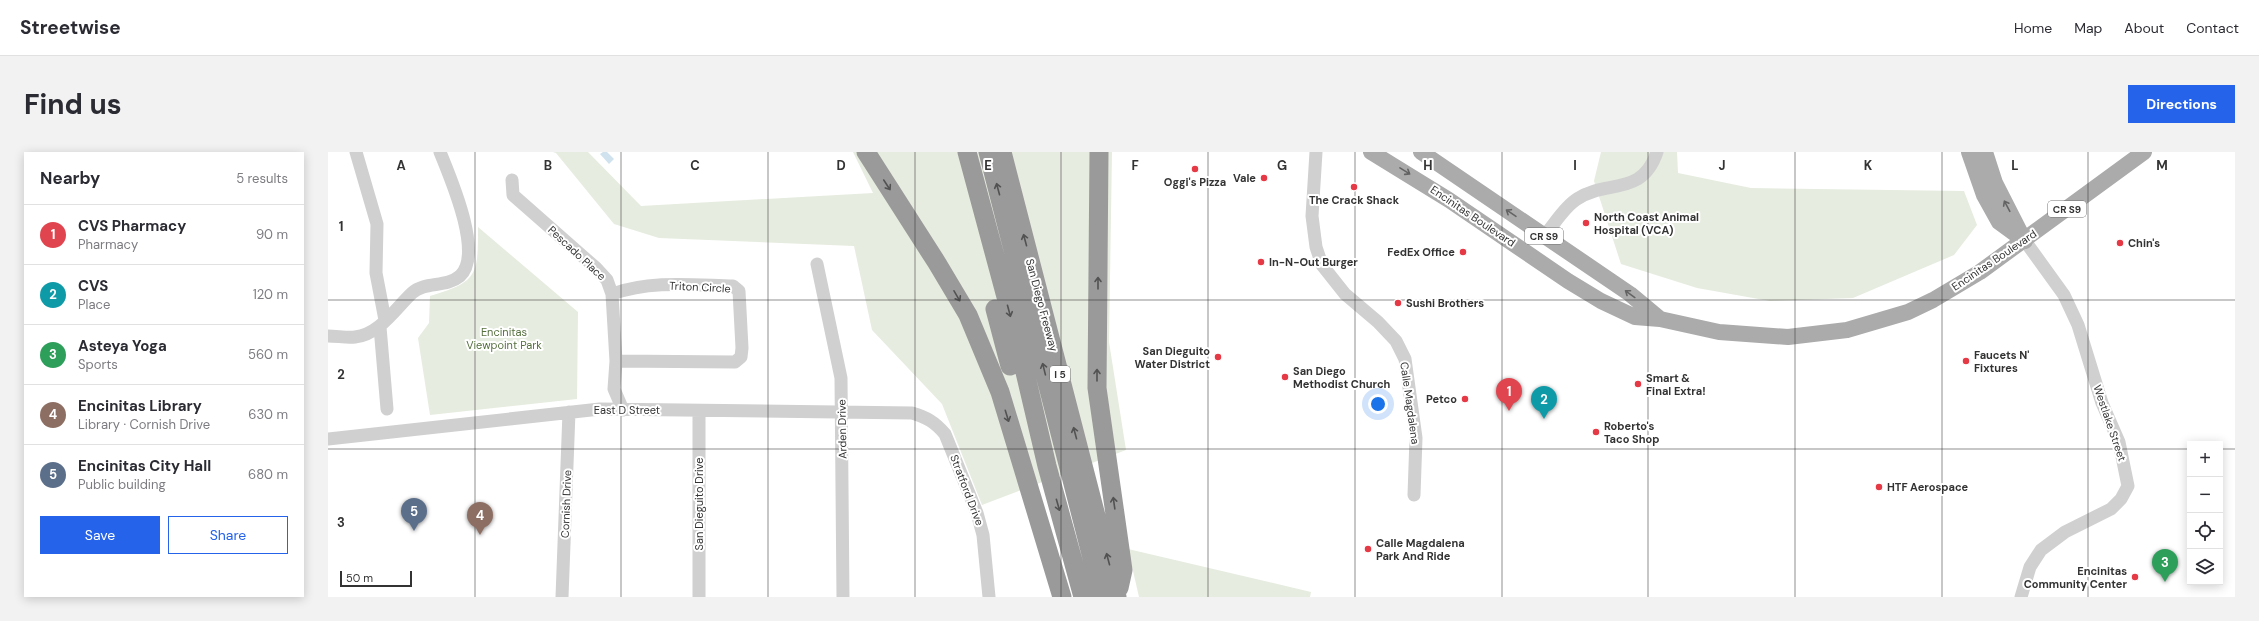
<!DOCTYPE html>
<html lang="en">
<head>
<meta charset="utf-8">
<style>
  body { margin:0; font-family:"DM Sans",sans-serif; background:#f2f2f3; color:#2b2b33 }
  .controls { position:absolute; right:12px; bottom:12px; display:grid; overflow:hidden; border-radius:0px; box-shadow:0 2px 10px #0003 }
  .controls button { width:36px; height:36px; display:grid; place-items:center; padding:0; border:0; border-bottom:1px solid #e1e1e2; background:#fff; color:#2b2b33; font:20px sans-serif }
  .scale { position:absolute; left:12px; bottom:10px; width:72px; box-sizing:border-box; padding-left:4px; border:2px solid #333; border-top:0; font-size:11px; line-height:14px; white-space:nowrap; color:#333; -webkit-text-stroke:3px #fff; paint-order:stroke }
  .you { position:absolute; left:1050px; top:252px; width:14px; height:14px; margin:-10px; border:3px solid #fff; border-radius:50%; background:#1a73e8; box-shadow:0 0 0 6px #1a73e833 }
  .badge { display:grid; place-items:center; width:26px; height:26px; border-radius:50%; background:#2563eb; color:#fff; font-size:13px; font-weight:700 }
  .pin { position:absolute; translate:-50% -33px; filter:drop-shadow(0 1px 2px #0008) }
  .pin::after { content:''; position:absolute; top:21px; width:14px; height:12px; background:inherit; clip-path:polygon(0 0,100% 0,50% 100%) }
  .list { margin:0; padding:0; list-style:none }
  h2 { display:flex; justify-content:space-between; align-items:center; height:52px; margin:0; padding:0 16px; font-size:17px }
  h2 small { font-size:13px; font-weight:400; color:#7c7c81 }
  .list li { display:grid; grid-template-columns:26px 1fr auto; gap:12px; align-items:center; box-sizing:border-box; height:60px; padding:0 16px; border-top:1px solid #e1e1e2 }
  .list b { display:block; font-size:15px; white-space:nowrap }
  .list p { margin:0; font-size:13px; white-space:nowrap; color:#7c7c81 }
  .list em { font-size:13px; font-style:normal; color:#7c7c81 }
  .actions { display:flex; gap:8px; padding:12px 16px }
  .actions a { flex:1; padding:9px 0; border:1px solid #2563eb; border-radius:0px; text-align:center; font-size:14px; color:#2563eb }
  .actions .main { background:#2563eb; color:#fff }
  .icon { flex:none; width:22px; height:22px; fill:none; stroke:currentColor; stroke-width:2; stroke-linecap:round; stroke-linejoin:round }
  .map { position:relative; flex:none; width:1907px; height:445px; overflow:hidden; border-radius:0px }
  header { display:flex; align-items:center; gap:24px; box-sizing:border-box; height:56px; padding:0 20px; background:#fff; border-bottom:1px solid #e1e1e2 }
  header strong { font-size:19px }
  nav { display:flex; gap:22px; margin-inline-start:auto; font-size:14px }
  .intro { display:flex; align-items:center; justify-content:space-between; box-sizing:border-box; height:96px; padding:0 24px }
  h1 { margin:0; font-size:28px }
  .button { padding:10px 18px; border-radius:0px; background:#2563eb; color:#fff; font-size:14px; font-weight:700 }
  main { display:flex; gap:24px; padding:0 24px }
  aside { flex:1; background:#fff; border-radius:0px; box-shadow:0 2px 10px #0003 }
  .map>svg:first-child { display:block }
</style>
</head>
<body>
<header>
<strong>Streetwise</strong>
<nav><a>Home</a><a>Map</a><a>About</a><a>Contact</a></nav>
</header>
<div class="intro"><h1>Find us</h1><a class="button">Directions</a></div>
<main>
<aside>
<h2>Nearby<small>5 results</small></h2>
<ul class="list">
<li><span class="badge" style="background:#e0444e">1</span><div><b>CVS Pharmacy</b><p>Pharmacy</p></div><em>90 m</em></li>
<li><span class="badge" style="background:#0f9aa8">2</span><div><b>CVS</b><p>Place</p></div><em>120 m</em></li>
<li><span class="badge" style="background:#2e9e5b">3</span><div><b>Asteya Yoga</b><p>Sports</p></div><em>560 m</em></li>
<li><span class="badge" style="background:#8d6e63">4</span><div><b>Encinitas Library</b><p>Library · Cornish Drive</p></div><em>630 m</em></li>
<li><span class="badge" style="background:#5c6f8a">5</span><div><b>Encinitas City Hall</b><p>Public building</p></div><em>680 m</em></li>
</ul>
<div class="actions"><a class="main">Save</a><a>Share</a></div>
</aside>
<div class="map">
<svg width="1907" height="445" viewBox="0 0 1907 445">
  <rect width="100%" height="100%" fill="#fff"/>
  <path fill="#e6ecdf" d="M225,0H260L313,54L545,41L525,0H784L781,190L798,298L654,353L614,252L544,178L526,94L331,86L286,72L228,1Z
    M1273,0H1349L1350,21L1423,36L1636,39L1649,73L1626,103L1525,146L1442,149L1369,136L1293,112L1266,29Z
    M150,75L250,160L249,247L102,263L90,186L101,171L102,144C150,130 150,123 150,75Z
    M800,397L983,440L982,445H811Z"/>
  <path fill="#cfe2ee" d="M275,0H279L286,7L281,12L272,2Z"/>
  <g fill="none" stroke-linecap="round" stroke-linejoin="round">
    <path stroke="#d0d0d0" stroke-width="13" d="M28,0L49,72L48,121L57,168
      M988,0L984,64L988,95L994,113L1017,142L1050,170L1068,189L1077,207L1088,286L1086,343
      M184,28L185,43L268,116L279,128L284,142L288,209L286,237L295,258
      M1216,84C1226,73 1236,55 1249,47C1279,27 1314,45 1329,0
      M489,112L513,226L515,445
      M284,142C323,128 365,133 405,134L411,139L414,196L413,205L407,210L288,209
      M52,175L59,257
      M0,184C9,184 19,186 27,185C52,182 67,157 84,141C97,129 118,136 132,124C156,102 122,25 112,0
      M371,259V445
      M0,287L272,257L584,261C598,265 607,270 617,282L649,361L655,383L661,445
      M234,445L241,260
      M1693,445L1702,415L1713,398L1737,380L1783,357L1793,347L1800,334L1791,290L1774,251L1750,173L1736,143L1697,89"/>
    <path stroke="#ababab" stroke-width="16" d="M1043,0L1121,48L1240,129L1273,149L1307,165L1332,167L1391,180L1460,185L1519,178L1580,160L1605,148L1652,120L1816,0
      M1093,0L1302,142L1332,167
      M1641,0L1656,43L1671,70L1697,89
      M1657,0L1667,31L1694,84"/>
    <path stroke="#9a9a9a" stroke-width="19" d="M538,0L609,111L640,163L672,240L734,445
      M639,0L688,182L719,314L755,445
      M660,0L774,445
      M674,0L789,445
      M771,0L769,236L795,418L791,436
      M667,157L682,214"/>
  </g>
  <defs><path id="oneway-shaft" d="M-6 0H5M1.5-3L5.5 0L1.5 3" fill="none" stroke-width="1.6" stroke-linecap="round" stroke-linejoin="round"/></defs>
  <g stroke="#636363">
    <use href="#oneway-shaft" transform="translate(1077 19) rotate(32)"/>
    <use href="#oneway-shaft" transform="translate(1679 54) rotate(-118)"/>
    <use href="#oneway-shaft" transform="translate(1183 61) rotate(-146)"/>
    <use href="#oneway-shaft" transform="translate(1302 142) rotate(-144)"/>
  </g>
  <g stroke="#525252">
    <use href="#oneway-shaft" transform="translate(559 33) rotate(57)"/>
    <use href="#oneway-shaft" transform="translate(670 37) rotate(-105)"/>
    <use href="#oneway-shaft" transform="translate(697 88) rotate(-105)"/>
    <use href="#oneway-shaft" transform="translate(770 131) rotate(-90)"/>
    <use href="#oneway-shaft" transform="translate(629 144) rotate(60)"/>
    <use href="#oneway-shaft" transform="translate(681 159) rotate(75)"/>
    <use href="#oneway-shaft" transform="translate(716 217) rotate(-104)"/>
    <use href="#oneway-shaft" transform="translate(769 223) rotate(-90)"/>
    <use href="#oneway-shaft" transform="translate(679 264) rotate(73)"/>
    <use href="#oneway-shaft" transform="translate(747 281) rotate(-105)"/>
    <use href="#oneway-shaft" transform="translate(786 351) rotate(-98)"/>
    <use href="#oneway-shaft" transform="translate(730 353) rotate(74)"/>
    <use href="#oneway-shaft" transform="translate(780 407) rotate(-105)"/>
  </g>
  <path fill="none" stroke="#333" stroke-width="1" stroke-opacity="0.55" d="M147,0V445M293,0V445M440,0V445M587,0V445M733,0V445M880,0V445M1027,0V445M1174,0V445M1320,0V445M1467,0V445M1614,0V445M1760,0V445M0,148H1907M0,297H1862M1892,297H1907"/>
  <g fill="#e63946" stroke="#fff" stroke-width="1.5">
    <circle cx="867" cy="17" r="4"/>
    <circle cx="936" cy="26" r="4"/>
    <circle cx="1026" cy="35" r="4"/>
    <circle cx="1258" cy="71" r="4"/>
    <circle cx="1792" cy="91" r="4"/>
    <circle cx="1135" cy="100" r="4"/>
    <circle cx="933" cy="110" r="4"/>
    <circle cx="1070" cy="151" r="4"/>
    <circle cx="890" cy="205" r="4"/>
    <circle cx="1638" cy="209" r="4"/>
    <circle cx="957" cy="225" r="4"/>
    <circle cx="1310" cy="232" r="4"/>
    <circle cx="1137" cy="247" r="4"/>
    <circle cx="1268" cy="280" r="4"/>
    <circle cx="1551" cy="335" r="4"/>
    <circle cx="1040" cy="397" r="4"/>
    <circle cx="1807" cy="425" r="4"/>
  </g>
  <g text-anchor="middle" stroke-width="4" stroke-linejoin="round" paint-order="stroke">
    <g fill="#fff" stroke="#707070" stroke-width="1">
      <rect x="1720" y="49" width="38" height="16" rx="3"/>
      <rect x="1197" y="76" width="38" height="16" rx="3"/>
      <rect x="722" y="214" width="20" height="16" rx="3"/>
    </g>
    <g font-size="10" font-weight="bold" fill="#333">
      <text x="1739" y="61">CR S9</text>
      <text x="1216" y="88">CR S9</text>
      <text x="732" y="226">I 5</text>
    </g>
    <g font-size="11" font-weight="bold" fill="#333" stroke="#fff" text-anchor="start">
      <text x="928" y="30" text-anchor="end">Vale</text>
      <text x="867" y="34" text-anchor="middle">Oggi's Pizza</text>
      <text x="1026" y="52" text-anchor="middle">The Crack Shack</text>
      <text x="1266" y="69">North Coast Animal<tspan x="1266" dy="13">Hospital (VCA)</tspan></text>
      <text x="1800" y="95">Chin's</text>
      <text x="1127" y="104" text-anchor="end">FedEx Office</text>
      <text x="941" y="114">In-N-Out Burger</text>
      <text x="1078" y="155">Sushi Brothers</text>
      <text x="882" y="203" text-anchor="end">San Dieguito<tspan x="882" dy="13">Water District</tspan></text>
      <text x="1646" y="207">Faucets N'<tspan x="1646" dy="13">Fixtures</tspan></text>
      <text x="965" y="223">San Diego<tspan x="965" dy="13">Methodist Church</tspan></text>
      <text x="1318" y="230">Smart &amp;<tspan x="1318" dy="13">Final Extra!</tspan></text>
      <text x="1129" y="251" text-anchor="end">Petco</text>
      <text x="1276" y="278">Roberto's<tspan x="1276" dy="13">Taco Shop</tspan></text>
      <text x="1559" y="339">HTF Aerospace</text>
      <text x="1048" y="395">Calle Magdalena<tspan x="1048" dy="13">Park And Ride</tspan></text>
      <text x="1799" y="423" text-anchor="end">Encinitas<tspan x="1799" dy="13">Community Center</tspan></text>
    </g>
    <g font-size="11" fill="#333" stroke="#fff">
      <text transform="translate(1145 64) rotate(34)" y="4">Encinitas Boulevard</text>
      <text transform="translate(249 101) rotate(43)" y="4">Pescado Place</text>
      <text transform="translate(1666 108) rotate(-34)" y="4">Encinitas Boulevard</text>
      <text transform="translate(372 135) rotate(3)" y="4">Triton Circle</text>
      <text transform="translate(714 153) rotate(75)" y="4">San Diego Freeway</text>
      <text transform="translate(1082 251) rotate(82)" y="4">Calle Magdalena</text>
      <text x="299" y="262">East D Street</text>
      <text transform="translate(1782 271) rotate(71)" y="4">Westlake Street</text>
      <text transform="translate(514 277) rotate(-91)" y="4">Arden Drive</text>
      <text transform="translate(639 338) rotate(69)" y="4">Stratford Drive</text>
      <text transform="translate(238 352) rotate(-88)" y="4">Cornish Drive</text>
      <text transform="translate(371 352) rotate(-90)" y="4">San Dieguito Drive</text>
    </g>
    <g font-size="11" fill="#56703f" stroke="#fff">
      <text x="176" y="184">Encinitas<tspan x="176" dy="13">Viewpoint Park</tspan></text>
    </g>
  </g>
  <g font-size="13" text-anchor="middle" font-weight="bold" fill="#333" stroke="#fff" stroke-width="4" stroke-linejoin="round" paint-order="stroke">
    <text x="73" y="18">A</text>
    <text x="220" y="18">B</text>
    <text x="367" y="18">C</text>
    <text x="513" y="18">D</text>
    <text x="660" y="18">E</text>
    <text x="807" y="18">F</text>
    <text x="954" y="18">G</text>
    <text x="1100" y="18">H</text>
    <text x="1247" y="18">I</text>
    <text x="1394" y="18">J</text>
    <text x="1540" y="18">K</text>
    <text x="1687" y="18">L</text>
    <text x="1834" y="18">M</text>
    <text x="13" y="79">1</text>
    <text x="13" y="227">2</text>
    <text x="13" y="375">3</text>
  </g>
</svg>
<div class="controls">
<button>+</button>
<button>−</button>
<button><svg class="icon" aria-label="locate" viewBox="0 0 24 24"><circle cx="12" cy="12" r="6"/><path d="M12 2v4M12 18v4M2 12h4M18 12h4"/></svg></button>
<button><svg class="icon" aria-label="layers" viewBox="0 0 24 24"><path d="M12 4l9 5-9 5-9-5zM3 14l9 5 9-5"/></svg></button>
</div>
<div class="scale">50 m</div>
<div class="you"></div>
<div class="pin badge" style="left:1181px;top:259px;background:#e0444e">1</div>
<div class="pin badge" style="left:1216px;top:267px;background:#0f9aa8">2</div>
<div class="pin badge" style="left:1837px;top:430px;background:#2e9e5b">3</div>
<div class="pin badge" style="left:152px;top:383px;background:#8d6e63">4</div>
<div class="pin badge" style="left:86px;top:379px;background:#5c6f8a">5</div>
</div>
</main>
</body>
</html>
